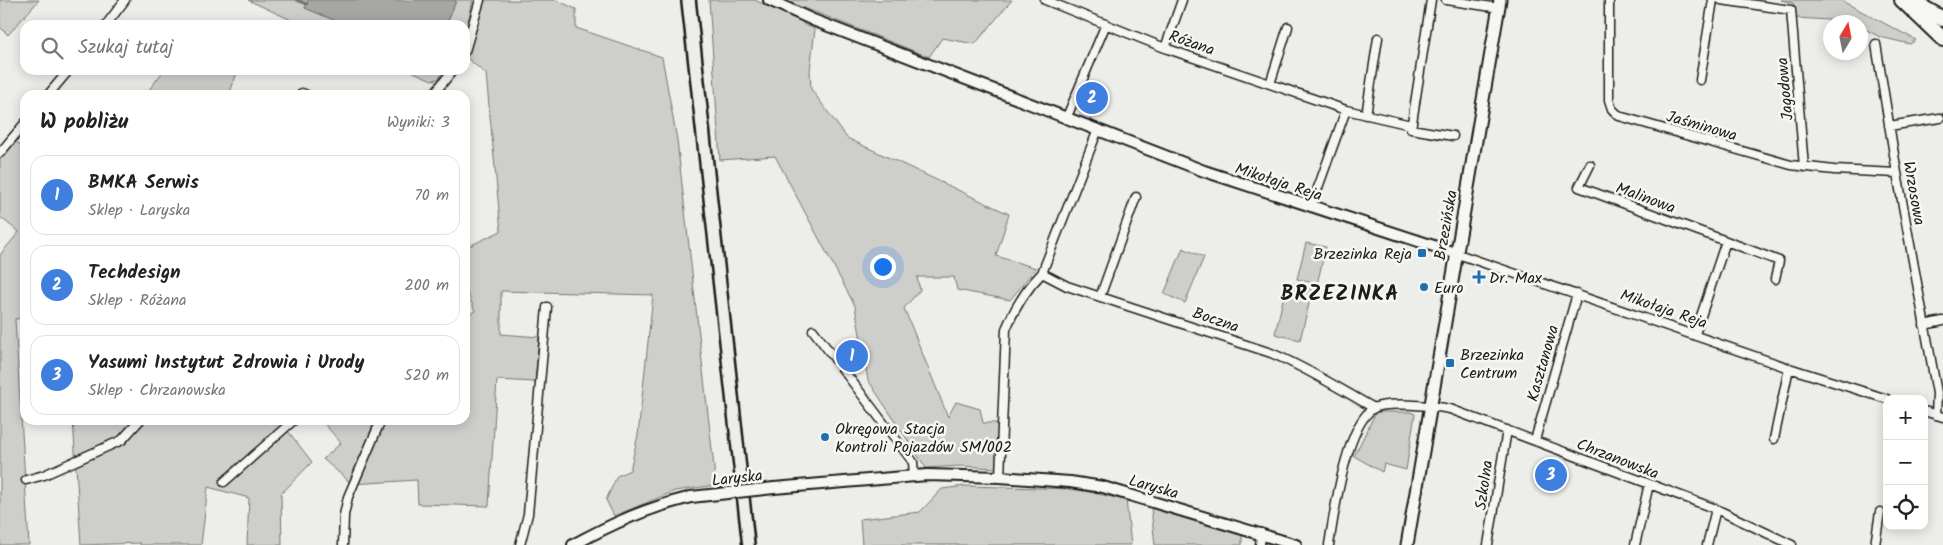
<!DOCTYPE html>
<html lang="pl">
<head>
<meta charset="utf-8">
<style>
  body { margin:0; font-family:Kalam,sans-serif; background:#f2f2f2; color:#222 }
  .controls { position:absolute; right:15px; bottom:15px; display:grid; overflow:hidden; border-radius:10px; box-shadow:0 2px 12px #0003 }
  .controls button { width:45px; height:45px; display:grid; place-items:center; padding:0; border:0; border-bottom:1px solid #e0e0e0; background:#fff; color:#222; font:25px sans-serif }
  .compass { position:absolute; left:1823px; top:15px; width:45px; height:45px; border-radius:50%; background:#fff; box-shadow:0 2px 12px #0003; rotate:10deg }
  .you { position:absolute; left:882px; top:266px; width:18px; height:18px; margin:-12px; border:4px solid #fff; border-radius:50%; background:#1a73e8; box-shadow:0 0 0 8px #1a73e833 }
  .badge { display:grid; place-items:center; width:32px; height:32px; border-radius:50%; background:#b45309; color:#fff; font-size:16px; font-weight:700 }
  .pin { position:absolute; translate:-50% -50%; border:2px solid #fff; box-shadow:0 1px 5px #0006 }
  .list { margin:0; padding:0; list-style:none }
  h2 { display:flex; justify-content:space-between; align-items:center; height:65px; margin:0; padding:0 20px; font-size:21px }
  h2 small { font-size:16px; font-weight:400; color:#767676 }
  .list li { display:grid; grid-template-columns:32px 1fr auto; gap:15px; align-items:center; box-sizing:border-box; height:80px; margin:0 10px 10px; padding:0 10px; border:1px solid #e0e0e0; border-radius:15px }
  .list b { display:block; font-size:19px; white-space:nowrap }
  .list p { margin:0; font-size:16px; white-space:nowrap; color:#767676 }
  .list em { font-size:16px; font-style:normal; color:#767676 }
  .icon { flex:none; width:28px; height:28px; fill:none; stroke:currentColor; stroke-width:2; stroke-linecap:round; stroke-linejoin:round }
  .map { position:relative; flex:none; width:1943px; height:545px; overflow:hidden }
  .search { position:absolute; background:#fff; box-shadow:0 2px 12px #0003; left:20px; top:20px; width:450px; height:55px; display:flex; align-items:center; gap:12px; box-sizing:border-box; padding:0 18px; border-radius:15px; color:#767676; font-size:19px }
  .panel { position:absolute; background:#fff; box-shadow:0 2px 12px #0003; left:20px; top:90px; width:450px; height:335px; border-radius:15px }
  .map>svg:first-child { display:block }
</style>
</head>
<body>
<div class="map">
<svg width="1943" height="545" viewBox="0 0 1943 545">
  <rect width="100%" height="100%" fill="#edede9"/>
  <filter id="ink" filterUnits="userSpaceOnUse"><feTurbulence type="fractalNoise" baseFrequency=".02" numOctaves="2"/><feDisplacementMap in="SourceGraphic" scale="10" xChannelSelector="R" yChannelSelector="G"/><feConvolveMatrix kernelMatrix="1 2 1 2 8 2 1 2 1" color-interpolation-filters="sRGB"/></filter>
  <g filter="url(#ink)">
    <path fill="#cececb" stroke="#757574" d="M0,0H39L8,35L0,27Z
      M248,0H308L305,8L346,25H302Z
      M454,0H473L465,34V25H446L456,1Z
      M485,0H556L576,9V28L662,57L677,140L716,485L675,491L614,516L606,500L617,476L630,470L638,435L653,295L501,291V334L539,337L535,382L497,380L489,506L418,504L417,480L352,484L323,459L341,443L321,420H465V317L475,311L465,287V248L501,231L486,74L467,58Z
      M709,0H755L791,17L792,3L785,0H1012L975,44L942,38L929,57L802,7L803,24L815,29L810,70L811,89L847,138L1009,214L996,256L1036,268L1010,300L957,290L954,277H917L920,290L904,308L948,417L956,402L980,409L983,423H999L996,468L961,466L926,468L868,380L855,306L775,156L720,160Z
      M1781,0H1840L1916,40L1910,44L1880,37L1861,27L1860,22L1796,18L1793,3Z
      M164,70H238L229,95H145Z
      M409,70H445L438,79L432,80Z
      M15,141L25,149V318L15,319L29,545H0V255L19,232L0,217V159Z
      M1306,243L1326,247L1317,284L1297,279Z
      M1183,248L1204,257L1185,303L1164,294Z
      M1287,282L1313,288L1300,340L1275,334Z
      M1376,412H1410L1415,414L1406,470L1384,464L1382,472L1354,456Z
      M73,420H299L288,431L312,462L281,494L282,545H247L249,498L208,487L201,545H140V543L81,545Z
      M965,486L1075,489L1126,500L1131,545H862L860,519L920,512L942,489Z
      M1151,508L1242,535V545H1155Z"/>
    <path fill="#a6a6a3" stroke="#6f6f6d" d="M308,0H454L456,1L446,25H346L305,8Z"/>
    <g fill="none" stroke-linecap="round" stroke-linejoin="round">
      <path stroke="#6f6f6d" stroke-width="2.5" d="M296,0L307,4"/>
      <g stroke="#1c1c1c" stroke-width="11">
        <path id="minor" d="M1045,0L1165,48L1346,110L1411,125
          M1431,0L1411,129L1453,136
          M1446,0L1499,8
          M1609,0V100L1612,109L1619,116L1791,165L1834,170L1897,173
          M1721,0L1791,10L1804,167
          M106,25L125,0
          M1876,44L1897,173L1937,393L1936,415
          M1165,48L1182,0
          M465,51L480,0
          M1700,80L1713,0
          M1270,84L1288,27
          M302,93L307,95
          M48,95L69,70
          M433,95L453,70
          M1366,115L1378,38
          M1066,119L1106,24
          M1889,126L1940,118
          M0,153L25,123
          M1590,165L1579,187L1726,241
          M1311,207L1346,110
          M1455,253L1789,368L1887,399
          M1042,273L1067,286L1271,353C1307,368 1340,389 1374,408
          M1100,297L1136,197
          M1924,325L1943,321
          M813,330L913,462L914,476
          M1695,334L1726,241L1779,261L1775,279
          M1924,411L1943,417
          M1774,439L1789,368
          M1535,440L1577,294
          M1000,477L1006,329C1015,307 1025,290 1042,273L1097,132
          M26,480L44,475L122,440L140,420
          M224,482L294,420
          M343,545L344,515L348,497L381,420
          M520,545L528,514L547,307
          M1260,545L1261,533
          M1329,545C1334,514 1346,424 1374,408C1387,401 1434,406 1450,409L1716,509L1792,545
          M1488,545L1507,430
          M1635,545L1649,484
          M1707,545L1716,509
          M1875,545L1880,512"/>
      </g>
      <g stroke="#1c1c1c" stroke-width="14">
        <path id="tertiary" d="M769,0L813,20L1204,171L1455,253
          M774,488L927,475L1000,477L1070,482L1103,487L1296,545
          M573,545C613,523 647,508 691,497"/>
      </g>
      <g stroke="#1c1c1c" stroke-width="15">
        <path id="secondary" d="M1407,545L1500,0"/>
      </g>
      <g stroke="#1c1c1c" stroke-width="18">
        <path id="motorway" d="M1902,0L1943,39
          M1910,0L1943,19"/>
      </g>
      <use href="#minor" stroke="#f6f6f2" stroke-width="8"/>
      <use href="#tertiary" stroke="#f6f6f2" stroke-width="10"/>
      <use href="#secondary" stroke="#f6f6f2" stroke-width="11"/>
      <use href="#motorway" stroke="#f6f6f2" stroke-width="14"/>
      <path stroke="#1c1c1c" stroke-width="2.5" d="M681,0L742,545
        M696,0L755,545"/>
      <g stroke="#1c1c1c" stroke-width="14" stroke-linecap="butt">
        <path id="tertiary-bridge" d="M691,497L774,488"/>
      </g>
      <use href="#tertiary-bridge" stroke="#f6f6f2" stroke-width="10"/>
    </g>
  </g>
  <g fill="#1f6fb2" stroke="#f6f6f2" stroke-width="2">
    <rect x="1417" y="248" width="10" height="10" rx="2.5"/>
    <path d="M1476.5 269.5h5v5h5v5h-5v5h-5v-5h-5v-5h5z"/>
    <circle cx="1424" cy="287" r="5"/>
    <rect x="1445" y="358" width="10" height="10" rx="2.5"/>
    <circle cx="825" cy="437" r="5"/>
  </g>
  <g text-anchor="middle" stroke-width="5" stroke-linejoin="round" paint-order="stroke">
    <g font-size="16" fill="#1c1c1c" stroke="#f6f6f2">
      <text transform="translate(1192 42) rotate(19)" y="6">Różana</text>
      <text transform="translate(1784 89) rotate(-95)" y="6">Jagodowa</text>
      <text transform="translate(1702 125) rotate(16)" y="6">Jaśminowa</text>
      <text transform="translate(1279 181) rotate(18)" y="6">Mikołaja Reja</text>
      <text transform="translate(1915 193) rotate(80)" y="6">Wrzosowa</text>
      <text transform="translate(1646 197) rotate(20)" y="6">Malinowa</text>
      <text transform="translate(1445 225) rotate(-80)" y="6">Brzezińska</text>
      <text transform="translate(1664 308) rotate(19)" y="6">Mikołaja Reja</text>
      <text transform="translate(1216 319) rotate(19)" y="6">Boczna</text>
      <text transform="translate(1542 363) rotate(-74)" y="6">Kasztanowa</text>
      <text transform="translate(1618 458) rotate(21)" y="6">Chrzanowska</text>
      <text transform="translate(737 477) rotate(-6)" y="6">Laryska</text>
      <text transform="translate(1483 485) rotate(-82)" y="6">Szkolna</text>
      <text transform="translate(1154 486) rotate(16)" y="6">Laryska</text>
    </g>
    <g font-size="16" fill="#1c1c1c" stroke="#f6f6f2" text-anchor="start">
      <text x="1412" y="259" text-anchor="end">Brzezinka Reja</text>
      <text x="1489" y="283">Dr. Max</text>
      <text x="1434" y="293">Euro</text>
      <text x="1460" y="360">Brzezinka<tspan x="1460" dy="18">Centrum</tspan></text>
      <text x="835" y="434">Okręgowa Stacja<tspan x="835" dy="18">Kontroli Pojazdów SM/002</tspan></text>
    </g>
    <g font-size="21" font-weight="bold" letter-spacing="1" fill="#1c1c1c" stroke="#f6f6f2">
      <text x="1340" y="300">BRZEZINKA</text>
    </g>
  </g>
</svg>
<div class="controls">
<button>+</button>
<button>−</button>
<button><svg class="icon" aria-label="locate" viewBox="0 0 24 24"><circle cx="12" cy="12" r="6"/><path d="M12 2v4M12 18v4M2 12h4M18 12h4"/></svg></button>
</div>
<svg class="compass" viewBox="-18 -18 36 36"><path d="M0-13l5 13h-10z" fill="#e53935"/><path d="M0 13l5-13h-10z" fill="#767676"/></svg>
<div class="you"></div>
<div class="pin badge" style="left:852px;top:356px;background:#3f7fe0">1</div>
<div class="pin badge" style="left:1092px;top:98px;background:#3f7fe0">2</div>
<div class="pin badge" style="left:1551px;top:475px;background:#3f7fe0">3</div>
<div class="search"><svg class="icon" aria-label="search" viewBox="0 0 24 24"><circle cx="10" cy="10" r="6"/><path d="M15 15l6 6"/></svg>Szukaj tutaj</div>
<section class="panel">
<h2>W pobliżu<small>Wyniki: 3</small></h2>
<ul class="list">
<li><span class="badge" style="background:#3f7fe0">1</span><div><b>BMKA Serwis</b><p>Sklep · Laryska</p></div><em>70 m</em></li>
<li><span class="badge" style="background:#3f7fe0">2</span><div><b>Techdesign</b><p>Sklep · Różana</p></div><em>200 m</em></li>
<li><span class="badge" style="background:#3f7fe0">3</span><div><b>Yasumi Instytut Zdrowia i Urody</b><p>Sklep · Chrzanowska</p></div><em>520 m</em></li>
</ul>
</section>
</div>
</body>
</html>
